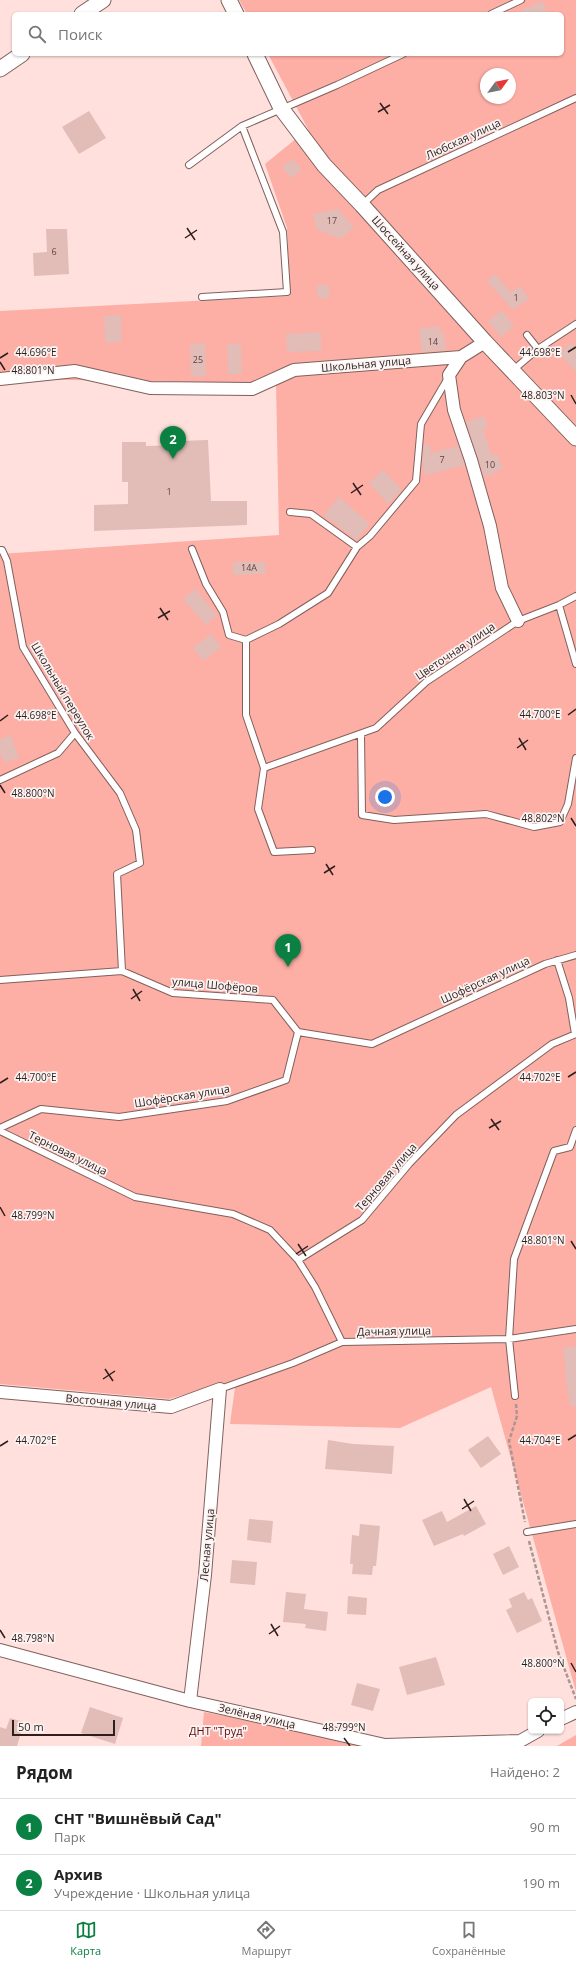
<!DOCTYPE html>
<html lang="ru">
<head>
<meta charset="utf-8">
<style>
  body { margin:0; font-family:"Open Sans",sans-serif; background:#f6f6f6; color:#222 }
  .controls { position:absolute; right:12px; bottom:12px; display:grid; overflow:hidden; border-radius:6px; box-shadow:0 1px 3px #0004 }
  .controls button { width:36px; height:36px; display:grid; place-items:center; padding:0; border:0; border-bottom:1px solid #e0e0e0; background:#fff; color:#222; font:20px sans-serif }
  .compass { position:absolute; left:480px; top:68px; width:36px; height:36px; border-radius:50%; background:#fff; box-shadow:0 1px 3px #0004; rotate:57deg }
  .scale { position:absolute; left:12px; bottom:10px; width:103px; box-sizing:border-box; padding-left:4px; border:2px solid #2d1f1d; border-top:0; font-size:11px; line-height:14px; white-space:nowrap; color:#2d1f1d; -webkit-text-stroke:3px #fbf3f2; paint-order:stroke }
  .you { position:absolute; left:385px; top:797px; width:14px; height:14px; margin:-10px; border:3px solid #fff; border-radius:50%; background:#1a73e8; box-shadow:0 0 0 6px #1a73e833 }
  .badge { display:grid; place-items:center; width:26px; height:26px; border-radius:50%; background:#0b8043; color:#fff; font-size:13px; font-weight:700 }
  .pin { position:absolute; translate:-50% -33px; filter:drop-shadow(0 1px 2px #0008) }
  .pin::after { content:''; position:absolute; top:21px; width:14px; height:12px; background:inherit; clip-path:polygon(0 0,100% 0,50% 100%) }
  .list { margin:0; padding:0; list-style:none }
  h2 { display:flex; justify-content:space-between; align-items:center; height:52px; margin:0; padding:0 16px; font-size:17px }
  h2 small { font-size:13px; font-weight:400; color:#767676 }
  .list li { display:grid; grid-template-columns:26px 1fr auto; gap:12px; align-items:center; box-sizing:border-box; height:56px; padding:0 16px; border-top:1px solid #e0e0e0 }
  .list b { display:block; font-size:15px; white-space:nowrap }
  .list p { margin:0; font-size:13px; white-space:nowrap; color:#767676 }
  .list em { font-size:13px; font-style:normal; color:#767676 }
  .icon { flex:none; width:22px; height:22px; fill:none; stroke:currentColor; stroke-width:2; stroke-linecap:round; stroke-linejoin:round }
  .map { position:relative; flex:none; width:576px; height:1746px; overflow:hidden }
  .search { position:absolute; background:#fff; box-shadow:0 1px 3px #0004; left:12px; right:12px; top:12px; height:44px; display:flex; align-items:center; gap:10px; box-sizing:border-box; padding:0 14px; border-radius:6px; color:#767676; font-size:15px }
  .sheet { height:164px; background:#fff }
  nav { display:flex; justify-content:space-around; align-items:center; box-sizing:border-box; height:56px; border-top:1px solid #e0e0e0; background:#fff; font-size:11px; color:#767676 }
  nav a { display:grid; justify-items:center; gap:2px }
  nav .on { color:#0b8043 }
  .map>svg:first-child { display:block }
</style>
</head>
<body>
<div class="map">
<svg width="576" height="1746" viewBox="0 0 576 1746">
  <rect width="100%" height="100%" fill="#ffe0dc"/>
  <path fill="#fdaea5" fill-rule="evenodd" d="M239,0H576V1692L491,1387L400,1428L230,1424L236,1380L169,1399L0,1384V554L279,535L276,383L0,379V311L290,296L287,228L265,164L308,129L268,54H562V14H247ZM486,74H510V98H486Z
    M204,1712L362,1742L473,1746H201Z
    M576,1735V1746H557Z"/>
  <path fill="#e2bcb7" d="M542,1L548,14H514Z
    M89,111L106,138L79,154L62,127Z
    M293,159L302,170L291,178L282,166Z
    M338,209L354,227L341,239L317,230L313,214Z
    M46,229H67L69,274L34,276L33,253L47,252Z
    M495,274L511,292L520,286L529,299L513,310L487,281Z
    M328,284L330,297L318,299L316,286Z
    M502,310L514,326L501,337L488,321Z
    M121,315L122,342L105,343L104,316Z
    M439,326L440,333L444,332L446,350L422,352L419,329Z
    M321,332V351L287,352L286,334Z
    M205,343L206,376L191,377L190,344Z
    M571,343L576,349V372L559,353Z
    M227,344H241L242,374H228Z
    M484,416L488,428L483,430L492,456L497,454L503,469L484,477L466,422Z
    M208,440L211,501H247V525L94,531V505L128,504V482H122V442H146V446L180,445V441Z
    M424,445H430L431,453L458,446L465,465L426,475L422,464Z
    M383,470L402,490L388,504L369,483Z
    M339,497L370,524L356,540L324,515Z
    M233,562H265L266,574L233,575Z
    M195,589L217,615L206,625L183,599Z
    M211,634L221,647L203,661L193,648Z
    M10,735L19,757L5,763L0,753V740Z
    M576,1346V1406H570L565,1373H566L563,1348Z
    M488,1436L501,1454L481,1468L468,1450Z
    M328,1440L353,1444L394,1446L392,1474L325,1469Z
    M476,1506L486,1524L464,1536L463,1534L434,1546L422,1520L442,1511L447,1522Z
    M249,1519L273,1521L271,1543L247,1540Z
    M360,1524L380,1526L376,1566H373L372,1575L352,1574L353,1564H350L352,1535L359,1536Z
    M509,1546L519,1567L503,1575L493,1554Z
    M232,1560L257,1562L255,1585L230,1583Z
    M286,1592L306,1594L304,1609L328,1612L326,1631L305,1628L306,1624L283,1622Z
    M524,1592L528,1600L532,1598L542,1621L517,1633L506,1610L512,1607L509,1599Z
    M348,1596L367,1598L366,1615L347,1614Z
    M436,1657L445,1685L407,1695L399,1667Z
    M357,1683L380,1689L373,1711L351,1705Z
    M90,1707L123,1718L115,1744L81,1733Z
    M10,1718L24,1722L17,1746H0V1727L6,1729Z"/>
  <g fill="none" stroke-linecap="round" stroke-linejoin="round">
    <g stroke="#81605c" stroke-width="8">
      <path id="service" d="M491,14L521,0
        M189,165L242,126L337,85L403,54
        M362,205L378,190L576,98
        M202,297L287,292L283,232L242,126
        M527,335L538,349
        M512,371L538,349L576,324
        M290,512L311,514L357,547
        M192,549L206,584L223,612L229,635L246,640
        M0,550H2L7,561L23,647L75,733L120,793L136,830L140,863L117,874L122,971
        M559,605L576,664
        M361,735L362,815L394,820L486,814L534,827L560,822L568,804L576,758
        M264,768L376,728L426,682L518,621L559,605L576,596
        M0,780L58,753L75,733
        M312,850L274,852L258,809L264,768L246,715V640L279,624L328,593L357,547L370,536L416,481L421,424L448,378
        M557,960L569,998L575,1034
        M0,980L122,971L173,993L273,1000L298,1032
        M0,1128L41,1109L119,1117L227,1101L286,1080L298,1032L372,1044L545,964L576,955
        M0,1131L135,1197L233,1214L270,1230L298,1260L362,1220L409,1164L456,1115L552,1044L576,1034
        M298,1260L315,1287L342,1342
        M220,1389L293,1363L342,1342L509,1339L576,1329
        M515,1396L509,1339L514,1259L554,1151L570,1147L576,1130
        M527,1532L576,1524"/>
    </g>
    <g stroke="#81605c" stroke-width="14">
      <path id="minor" d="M461,357L485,342
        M0,379L75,371L150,388L252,389L294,370L461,357L449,375L454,410L471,460L490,526L502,588L518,621
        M0,1392L171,1407L220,1389L205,1575L190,1701
        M0,1650L190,1701L385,1745L519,1741
        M561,1719L576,1712
        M513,1745L538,1731"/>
    </g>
    <g stroke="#81605c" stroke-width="17">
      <path id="tertiary" d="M229,0L236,14
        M82,14L103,0
        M255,54L281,108L324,165L362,205L485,342L576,438
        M0,69L22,54"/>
    </g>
    <path stroke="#ad9592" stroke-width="2.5" stroke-dasharray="4 2" stroke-linecap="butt" d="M516,1404L517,1416L509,1441L525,1522
      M529,1541L558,1652L576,1699"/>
    <use href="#service" stroke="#fff" stroke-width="6"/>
    <use href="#minor" stroke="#fff" stroke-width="12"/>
    <use href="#tertiary" stroke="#fff" stroke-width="15"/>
  </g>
  <path fill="none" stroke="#2d1f1d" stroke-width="1.5" d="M380,103L388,114M378,112L390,105M187,228L195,240M185,238L197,230M568,352L576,347M0,358L8,353M0,362L5,370M571,395L576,404M353,483L361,495M351,493L363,485M160,608L168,620M158,618L170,611M568,715L576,709M0,721L8,715M519,738L526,750M517,748L528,740M0,785L5,793M571,818L576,826M326,864L333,875M324,873L335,866M133,989L140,1001M131,999L142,991M568,1077L576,1072M0,1083L8,1078M491,1119L499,1130M489,1128L501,1121M0,1207L5,1216M571,1241L576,1249M298,1244L306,1256M296,1254L308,1246M105,1369L113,1381M103,1379L115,1371M568,1440L576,1435M0,1446L8,1441M464,1499L471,1511M462,1509L474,1501M271,1624L278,1636M0,1630L5,1638M269,1634L280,1626M571,1663L576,1672M344,1738L350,1746"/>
  <g text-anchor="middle" stroke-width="3.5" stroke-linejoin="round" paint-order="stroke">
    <g font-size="9" fill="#5a4644">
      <text x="332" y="224">17</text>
      <text x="54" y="255">6</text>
      <text x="516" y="301">1</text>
      <text x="433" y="345">14</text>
      <text x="198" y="363">25</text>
      <text x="442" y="463">7</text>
      <text x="490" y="468">10</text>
      <text x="169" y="495">1</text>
      <text x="249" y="571">14А</text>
    </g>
    <g font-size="11" fill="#2d1f1d" stroke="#fbf3f2">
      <text transform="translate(463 139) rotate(-25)" y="4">Любская улица</text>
      <text transform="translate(406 253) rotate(48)" y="4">Шоссейная улица</text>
      <text transform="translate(366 364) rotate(-5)" y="4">Школьная улица</text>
      <text transform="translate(455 651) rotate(-34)" y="4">Цветочная улица</text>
      <text transform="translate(63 691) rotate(59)" y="4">Школьный переулок</text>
      <text transform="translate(485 980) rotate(-25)" y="4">Шофёрская улица</text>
      <text transform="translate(215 985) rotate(5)" y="4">улица Шофёров</text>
      <text transform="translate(182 1096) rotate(-9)" y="4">Шофёрская улица</text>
      <text transform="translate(68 1153) rotate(26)" y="4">Терновая улица</text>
      <text transform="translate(386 1177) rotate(-49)" y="4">Терновая улица</text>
      <text transform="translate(394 1331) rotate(-1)" y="4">Дачная улица</text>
      <text transform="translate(111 1402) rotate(5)" y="4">Восточная улица</text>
      <text transform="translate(207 1545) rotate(-85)" y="4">Лесная улица</text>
      <text transform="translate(257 1716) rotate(13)" y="4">Зелёная улица</text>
    </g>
    <g font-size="11" fill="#64070b" stroke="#fbf3f2">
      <text x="218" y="1735">ДНТ "Труд"</text>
    </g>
  </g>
  <g font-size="10" text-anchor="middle" fill="#2d1f1d" stroke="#fbf3f2" stroke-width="3.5" stroke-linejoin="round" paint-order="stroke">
    <text x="540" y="356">44.698°E</text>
    <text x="36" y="356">44.696°E</text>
    <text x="33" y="374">48.801°N</text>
    <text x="543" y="399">48.803°N</text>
    <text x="540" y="718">44.700°E</text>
    <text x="36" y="719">44.698°E</text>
    <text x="33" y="797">48.800°N</text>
    <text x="543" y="822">48.802°N</text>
    <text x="540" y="1081">44.702°E</text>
    <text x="36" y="1081">44.700°E</text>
    <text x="33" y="1219">48.799°N</text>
    <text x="543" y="1244">48.801°N</text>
    <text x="540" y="1444">44.704°E</text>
    <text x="36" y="1444">44.702°E</text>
    <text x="33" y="1642">48.798°N</text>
    <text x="543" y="1667">48.800°N</text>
    <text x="344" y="1731">48.799°N</text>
  </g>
</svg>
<div class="controls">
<button><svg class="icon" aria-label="locate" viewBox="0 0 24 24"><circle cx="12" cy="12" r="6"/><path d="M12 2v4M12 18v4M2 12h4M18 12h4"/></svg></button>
</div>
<svg class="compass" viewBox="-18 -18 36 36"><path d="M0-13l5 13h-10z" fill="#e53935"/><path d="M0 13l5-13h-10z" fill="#767676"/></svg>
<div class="scale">50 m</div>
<div class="you"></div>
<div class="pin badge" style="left:288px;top:967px">1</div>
<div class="pin badge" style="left:173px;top:459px">2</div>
<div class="search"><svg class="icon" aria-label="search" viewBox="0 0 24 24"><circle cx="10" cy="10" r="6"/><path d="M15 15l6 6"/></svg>Поиск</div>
</div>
<section class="sheet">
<h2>Рядом<small>Найдено: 2</small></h2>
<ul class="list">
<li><span class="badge">1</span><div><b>СНТ &quot;Вишнёвый Сад&quot;</b><p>Парк</p></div><em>90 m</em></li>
<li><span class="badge">2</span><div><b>Архив</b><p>Учреждение · Школьная улица</p></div><em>190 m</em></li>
</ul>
</section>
<nav>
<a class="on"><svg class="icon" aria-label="map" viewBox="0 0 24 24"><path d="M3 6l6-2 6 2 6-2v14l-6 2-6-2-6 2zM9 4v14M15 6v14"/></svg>Карта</a>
<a><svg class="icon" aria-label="directions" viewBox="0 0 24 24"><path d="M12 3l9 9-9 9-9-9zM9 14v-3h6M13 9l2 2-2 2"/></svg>Маршрут</a>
<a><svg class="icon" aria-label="saved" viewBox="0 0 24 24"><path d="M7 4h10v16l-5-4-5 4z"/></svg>Сохранённые</a>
</nav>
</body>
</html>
